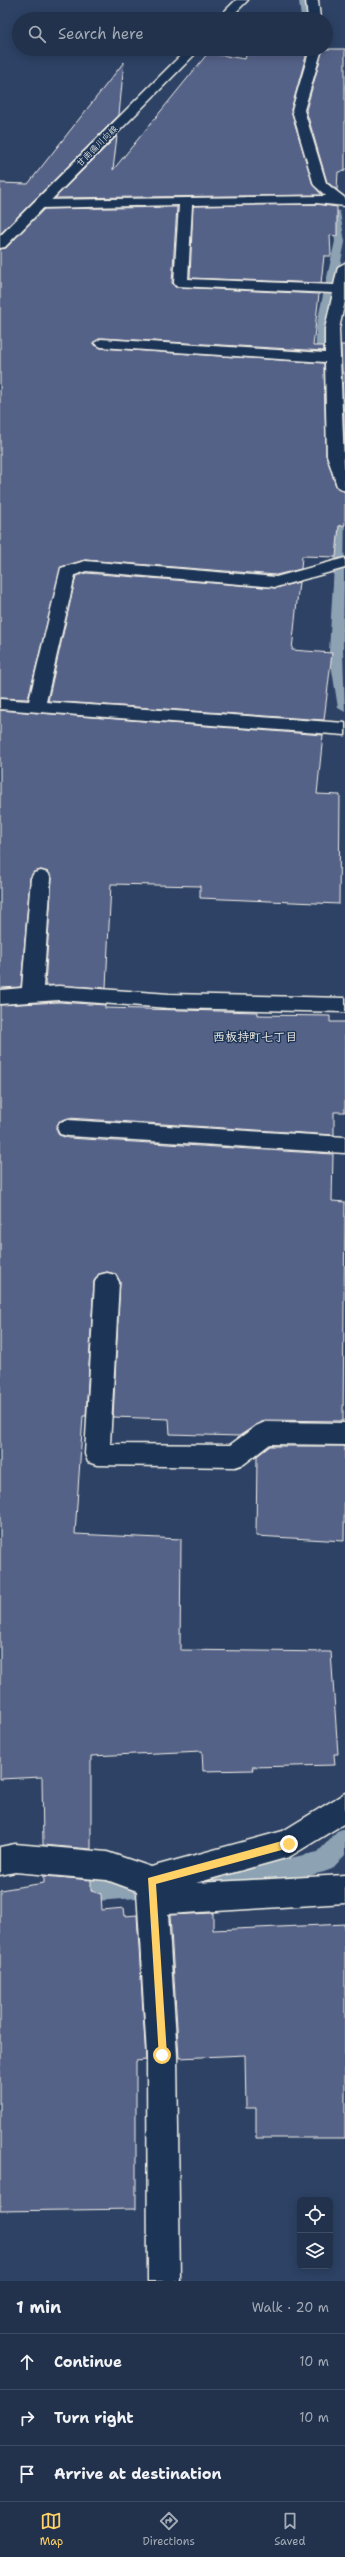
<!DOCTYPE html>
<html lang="en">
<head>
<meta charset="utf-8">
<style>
  body { margin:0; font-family:"Shantell Sans","Klee One",sans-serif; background:#2a3a53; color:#f1f3f6 }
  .controls { position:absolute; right:12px; bottom:12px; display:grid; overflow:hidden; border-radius:6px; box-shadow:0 2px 10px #0003 }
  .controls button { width:36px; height:36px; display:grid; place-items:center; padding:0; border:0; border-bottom:1px solid #3f4d64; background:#22324c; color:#f1f3f6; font:20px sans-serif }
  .stop { position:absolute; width:12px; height:12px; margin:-9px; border:3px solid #ffd166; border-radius:50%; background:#fff }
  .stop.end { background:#ffd166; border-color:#fff; box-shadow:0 1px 4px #0008 }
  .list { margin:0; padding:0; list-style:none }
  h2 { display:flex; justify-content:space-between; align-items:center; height:52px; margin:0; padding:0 16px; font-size:17px }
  h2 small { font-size:13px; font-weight:400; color:#a2aab5 }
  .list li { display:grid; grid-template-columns:26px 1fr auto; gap:12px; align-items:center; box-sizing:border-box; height:56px; padding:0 16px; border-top:1px solid #3f4d64 }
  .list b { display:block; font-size:15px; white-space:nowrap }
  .list em { font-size:13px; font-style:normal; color:#a2aab5 }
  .icon { flex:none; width:22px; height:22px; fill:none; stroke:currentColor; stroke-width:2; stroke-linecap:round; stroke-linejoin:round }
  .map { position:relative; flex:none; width:345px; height:2281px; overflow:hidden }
  .search { position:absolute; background:#22324c; box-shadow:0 2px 10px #0003; left:12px; right:12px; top:12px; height:44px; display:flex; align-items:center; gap:10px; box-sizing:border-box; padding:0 14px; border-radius:22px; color:#a2aab5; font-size:15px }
  .sheet { height:220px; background:#22324c }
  nav { display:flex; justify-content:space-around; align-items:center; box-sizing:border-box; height:56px; border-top:1px solid #3f4d64; background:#22324c; font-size:11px; color:#a2aab5 }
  nav a { display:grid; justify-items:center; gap:2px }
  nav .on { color:#ffd166 }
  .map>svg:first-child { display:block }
</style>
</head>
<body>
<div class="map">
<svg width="345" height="2281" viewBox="0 0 345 2281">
  <rect width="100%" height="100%" fill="#2d4265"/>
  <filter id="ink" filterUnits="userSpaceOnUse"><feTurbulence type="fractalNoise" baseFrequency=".025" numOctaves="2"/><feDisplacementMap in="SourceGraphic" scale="8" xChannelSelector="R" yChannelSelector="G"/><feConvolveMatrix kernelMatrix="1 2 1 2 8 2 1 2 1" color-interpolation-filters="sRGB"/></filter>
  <g filter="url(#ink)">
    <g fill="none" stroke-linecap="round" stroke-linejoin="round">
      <path fill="#8da2b3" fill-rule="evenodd" d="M299,0H307L309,19H301Z
        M299,49H309V69L296,95L291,98L286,95L299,69Z
        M298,172H306L313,192L340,212L345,242L328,327L327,387L321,390L315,387L316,327L335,241L330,213L304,195L297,174Z
        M338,500L345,506L343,651L345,712L338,708L329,651L337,514L332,504Z
        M345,1828V1855L332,1869L324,1872L242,1892L222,1893L214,1890L211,1882L214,1874L318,1852L337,1831Z
        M152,1875L160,1878L163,1886L160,1894L152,1897L68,1903L60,1900L57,1892L60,1884L68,1881Z"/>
    </g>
    <path fill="#556288" stroke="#f4f1e8" d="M248,49H308L291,110L313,185L322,195L55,198L117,136L113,170L208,53L245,59Z
      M323,49H345V171L338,172L337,190L327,182L306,110Z
      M124,62L119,115L0,234V183L28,184Z
      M316,204L337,207V236L330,235L331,256H324L321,283L190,278L193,206Z
      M177,207L172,283L175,287L319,294L313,346H324V351L101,338L93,344L101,348L324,363L326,455L336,486L345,492V525L339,526L336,557L302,556L301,569L276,575L85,560L61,567L28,699L0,698V249L6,248L44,209Z
      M341,345H345V450Z
      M86,573L276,588L299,582L292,650L332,653L324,720L48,701L76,576Z
      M0,710L323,735L317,794L340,795L339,904L200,898V886L111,884L106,988L45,985L52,878L48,872L41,870L34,872L30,878L21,987L0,988Z
      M59,1002L105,1005V1008L258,1012V1015L330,1016V1022H345V1112H334V1135L68,1118L60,1121L56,1127L59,1135L68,1138L333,1154L332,1201L345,1202L343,1421L265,1420L239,1436L170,1434L169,1419L113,1417L120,1282L116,1274L107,1272L99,1274L94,1281L86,1416H83L75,1534L181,1539L180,1650L331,1652L338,1754H334L335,1765L252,1767L253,1770L203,1771L202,1751L91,1756V1849L43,1845L42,1777L0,1779V1005Z
      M270,1446H345L344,1541L256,1536L257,1456Z
      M44,1876L91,1880V1891L101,1894L102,1910L124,1908L125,1916L137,1915L146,2060L136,2061V2209L0,2211V1890L44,1883Z
      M213,1913V1930L345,1924V2138H256V2108H246L245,2055L179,2058L170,1915Z"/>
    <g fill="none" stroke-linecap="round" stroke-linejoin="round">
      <g stroke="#f4f1e8" stroke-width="3">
        <path id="lane" d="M107,1273L115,1275L119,1282L110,1444L230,1445L256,1426L265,1422L345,1423V1445L270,1444L244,1464L235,1467L97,1465L88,1462L85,1454L95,1282L99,1275Z"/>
      </g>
      <g stroke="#f4f1e8" stroke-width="3">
        <path id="street" d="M306,0H318L320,19H308Z
          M310,49H322L304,110L326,183L345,198V206L316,203L192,205L188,279L334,285L338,267L345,263V301L339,329L345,491L337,486L327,455L325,362L101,347L94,343L101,339L325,353V329L333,293L176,286L174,283L179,205L40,208L33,204L40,200L326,196L314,185L292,110Z
          M345,558V568L276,587L86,571L75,575L46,702L345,723V735L0,709V699L29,701L61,568L85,561L276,577Z
          M41,871L48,873L51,878L43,987L59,986L169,994L345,998V1012L169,1008L59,1000L0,1004V990L22,988L31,878L34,873Z
          M68,1120L345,1137V1153L68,1136L60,1134L57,1128L60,1122Z
          M345,1793V1823L289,1857L196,1883L345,1875V1903L168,1914L177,2055L180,2281H148L147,2055L137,1891L107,1880L15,1872L0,1875V1847L15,1844L107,1852L151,1867L283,1831Z"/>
      </g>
      <g stroke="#f4f1e8" stroke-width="3">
        <path id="secondary" d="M236,0H248L229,19H217Z
          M187,49H200L5,247L0,248V236Z"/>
      </g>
      <use href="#lane" fill="#1d3557" fill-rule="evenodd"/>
      <use href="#street" fill="#1d3557" fill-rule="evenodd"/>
      <use href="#secondary" fill="#1d3557" fill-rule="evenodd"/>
    </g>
  </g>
  <path fill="#ffd166" d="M289,1839L293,1844L289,1848L156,1884L167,2055L165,2058H159L148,1878Z"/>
  <g text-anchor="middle" stroke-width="3" stroke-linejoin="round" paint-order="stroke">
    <g font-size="9" fill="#f4f1e8" stroke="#1d3557">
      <text transform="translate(97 146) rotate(-45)" y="3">甘南備川向線</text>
    </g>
    <g font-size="12" font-weight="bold" fill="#f4f1e8" stroke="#1d3557">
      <text x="255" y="1041">西板持町七丁目</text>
    </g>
  </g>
</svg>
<div class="controls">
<button><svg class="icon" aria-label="locate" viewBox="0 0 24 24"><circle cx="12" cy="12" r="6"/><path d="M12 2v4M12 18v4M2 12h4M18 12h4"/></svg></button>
<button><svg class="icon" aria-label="layers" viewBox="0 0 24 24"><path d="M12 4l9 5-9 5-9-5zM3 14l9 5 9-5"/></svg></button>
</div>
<div class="stop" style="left:162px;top:2055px"></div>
<div class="stop end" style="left:289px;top:1844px"></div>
<div class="search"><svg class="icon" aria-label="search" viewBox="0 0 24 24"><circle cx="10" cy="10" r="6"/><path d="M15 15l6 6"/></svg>Search here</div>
</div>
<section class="sheet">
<h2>1 min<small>Walk · 20 m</small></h2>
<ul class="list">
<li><svg class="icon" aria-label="ahead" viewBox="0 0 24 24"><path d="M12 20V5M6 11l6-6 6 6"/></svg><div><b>Continue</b></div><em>10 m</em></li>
<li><svg class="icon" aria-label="right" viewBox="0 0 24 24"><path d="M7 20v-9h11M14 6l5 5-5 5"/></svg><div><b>Turn right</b></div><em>10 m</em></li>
<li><svg class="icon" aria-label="arrive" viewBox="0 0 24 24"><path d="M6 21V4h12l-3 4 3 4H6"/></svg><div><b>Arrive at destination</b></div></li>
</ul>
</section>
<nav>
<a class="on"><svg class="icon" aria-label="map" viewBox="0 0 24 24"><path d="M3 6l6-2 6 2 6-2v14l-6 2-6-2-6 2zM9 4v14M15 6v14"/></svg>Map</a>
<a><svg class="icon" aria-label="directions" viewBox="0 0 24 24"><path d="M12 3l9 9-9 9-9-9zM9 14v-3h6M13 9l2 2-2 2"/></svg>Directions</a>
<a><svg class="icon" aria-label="saved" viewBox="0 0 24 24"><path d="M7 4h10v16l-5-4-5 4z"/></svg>Saved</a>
</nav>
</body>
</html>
